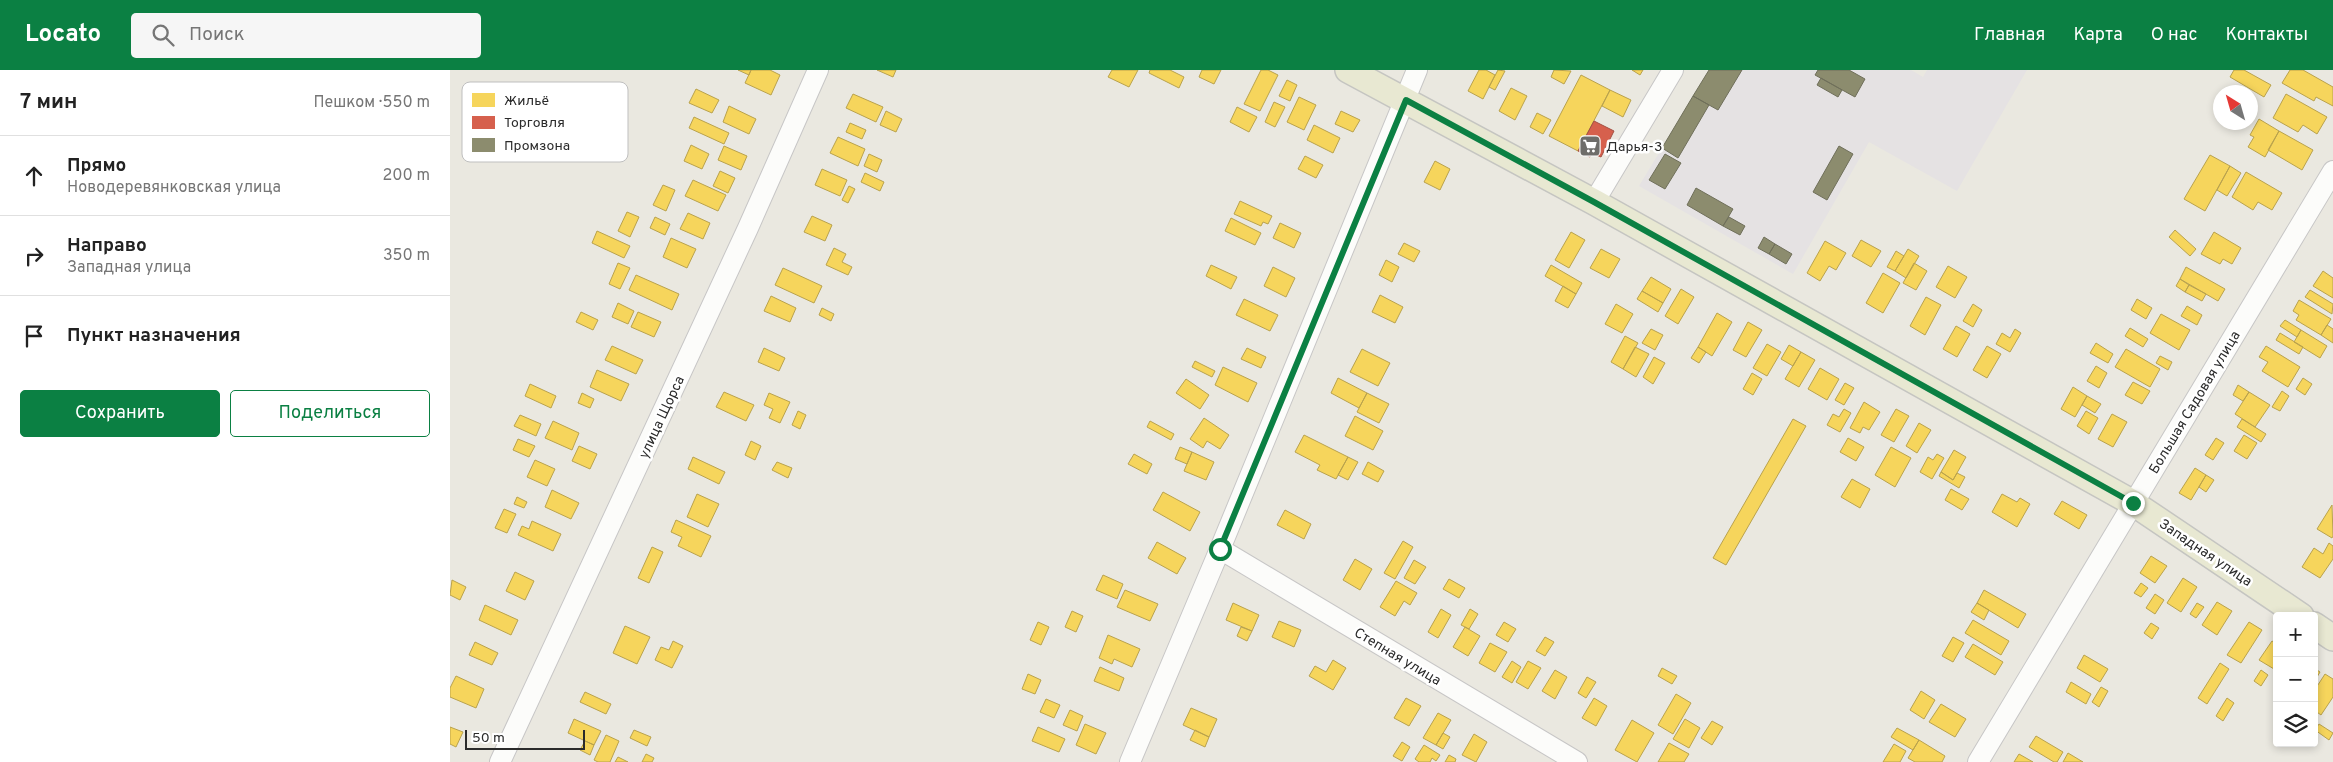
<!DOCTYPE html>
<html lang="ru">
<head>
<meta charset="utf-8">
<style>
  body { margin:0; font-family:Overpass,sans-serif; background:#f6f6f6; color:#222 }
  .controls { position:absolute; right:15px; bottom:15px; display:grid; overflow:hidden; border-radius:5px; box-shadow:0 2px 8px #0003 }
  .controls button { width:45px; height:45px; display:grid; place-items:center; padding:0; border:0; border-bottom:1px solid #e0e0e0; background:#fff; color:#222; font:25px sans-serif }
  .compass { position:absolute; left:1763px; top:15px; width:45px; height:45px; border-radius:50%; background:#fff; box-shadow:0 2px 8px #0003; rotate:323deg }
  .scale { position:absolute; left:15px; bottom:12px; width:120px; box-sizing:border-box; padding-left:5px; border:2px solid #2b2b2b; border-top:0; font-size:14px; line-height:18px; white-space:nowrap; color:#2b2b2b; -webkit-text-stroke:4px #fff; paint-order:stroke }
  .stop { position:absolute; width:15px; height:15px; margin:-11px; border:4px solid #0b8043; border-radius:50%; background:#fff }
  .stop.end { background:#0b8043; border-color:#fff; box-shadow:0 1px 5px #0008 }
  .list { margin:0; padding:0; list-style:none }
  h2 { display:flex; justify-content:space-between; align-items:center; height:65px; margin:0; padding:0 20px; font-size:21px }
  h2 small { font-size:16px; font-weight:400; color:#767676 }
  .list li { display:grid; grid-template-columns:32px 1fr auto; gap:15px; align-items:center; box-sizing:border-box; height:80px; padding:0 20px; border-top:1px solid #e0e0e0 }
  .list b { display:block; font-size:19px; white-space:nowrap }
  .list p { margin:0; font-size:16px; white-space:nowrap; color:#767676 }
  .list em { font-size:16px; font-style:normal; color:#767676 }
  .actions { display:flex; gap:10px; padding:15px 20px }
  .actions a { flex:1; padding:11px 0; border:1px solid #0b8043; border-radius:5px; text-align:center; font-size:18px; color:#0b8043 }
  .actions .main { background:#0b8043; color:#fff }
  .icon { flex:none; width:28px; height:28px; fill:none; stroke:currentColor; stroke-width:2; stroke-linecap:round; stroke-linejoin:round }
  .map { position:relative; flex:none; width:1883px; height:692px; overflow:hidden }
  header { display:flex; align-items:center; gap:30px; box-sizing:border-box; height:70px; padding:0 25px; background:#0b8043; color:#fff }
  header strong { font-size:24px }
  nav { display:flex; gap:28px; margin-inline-start:auto; font-size:18px }
  .search { width:350px; height:45px; background:#f6f6f6; display:flex; align-items:center; gap:12px; box-sizing:border-box; padding:0 18px; border-radius:5px; color:#767676; font-size:19px }
  main { display:flex }
  aside { flex:1; background:#fff }
  .map>svg:first-child { display:block }
</style>
</head>
<body>
<header>
<strong>Locato</strong>
<div class="search"><svg class="icon" aria-label="search" viewBox="0 0 24 24"><circle cx="10" cy="10" r="6"/><path d="M15 15l6 6"/></svg>Поиск</div>
<nav><a>Главная</a><a>Карта</a><a>О нас</a><a>Контакты</a></nav>
</header>
<main>
<aside>
<h2>7 мин<small>Пешком · 550 m</small></h2>
<ul class="list">
<li><svg class="icon" aria-label="ahead" viewBox="0 0 24 24"><path d="M12 20V5M6 11l6-6 6 6"/></svg><div><b>Прямо</b><p>Новодеревянковская улица</p></div><em>200 m</em></li>
<li><svg class="icon" aria-label="right" viewBox="0 0 24 24"><path d="M7 20v-9h11M14 6l5 5-5 5"/></svg><div><b>Направо</b><p>Западная улица</p></div><em>350 m</em></li>
<li><svg class="icon" aria-label="arrive" viewBox="0 0 24 24"><path d="M6 21V4h12l-3 4 3 4H6"/></svg><div><b>Пункт назначения</b></div></li>
</ul>
<div class="actions"><a class="main">Сохранить</a><a>Поделиться</a></div>
</aside>
<div class="map">
<svg width="1883" height="692" viewBox="0 0 1883 692">
  <rect width="100%" height="100%" fill="#eae8e0"/>
  <path fill="#e5e2e3" d="M1259,0H1461L1473,7L1477,0H1577L1507,121L1419,72L1343,204L1189,116Z"/>
  <path fill="#f6d55c" stroke="#b9a24d" d="M288,0H301L299,5Z
    M301,0H320L330,5L321,25L295,13Z
    M427,0H446L443,7Z
    M662,0H688L679,17L658,7Z
    M700,0H720L734,7L729,18L699,3Z
    M752,0H771L764,14L749,7Z
    M811,0H818L828,5L810,41L794,34Z
    M1029,0H1036L1045,5L1033,29L1018,21Z
    M1048,0L1055,1L1045,20L1039,17Z
    M1104,0L1121,1L1114,14L1101,7Z
    M1182,0H1193L1190,5Z
    M1784,0H1794L1821,15L1814,27L1780,7Z
    M1840,0H1853L1883,17V36L1866,27L1864,31L1832,13Z
    M1131,5L1160,20L1128,81L1099,66Z
    M837,10L847,15L840,31L829,26Z
    M1061,18L1077,26L1065,50L1049,41Z
    M246,19L269,30L262,43L239,33Z
    M1160,20L1181,30L1173,47L1152,36Z
    M403,24L433,37L426,52L396,38Z
    M1836,24L1877,47L1867,64L1853,55L1848,62L1823,48Z
    M849,27L866,35L854,60L837,52Z
    M824,32L835,37L825,57L815,52Z
    M279,36L306,49L299,64L273,52Z
    M787,37L807,47L799,62L780,52Z
    M436,41L452,49L446,62L430,55Z
    M891,41L910,50L903,62L885,54Z
    M1087,43L1101,50L1093,64L1080,57Z
    M244,47L279,63L274,74L239,58Z
    M1809,49L1829,61L1815,87L1798,77L1804,67L1800,65Z
    M400,53L416,60L412,69L396,62Z
    M864,55L890,68L883,83L857,70Z
    M1829,61L1863,80L1852,100L1818,80Z
    M388,67L415,79L408,96L380,83Z
    M241,75L259,84L252,99L234,91Z
    M274,76L297,86L291,100L268,90Z
    M419,84L432,90L427,102L414,96Z
    M1760,85L1780,96L1755,141L1734,129Z
    M855,86L873,95L866,108L848,99Z
    M985,91L1000,99L990,120L974,112Z
    M1780,96L1791,103L1777,126L1767,120Z
    M372,99L397,110L390,126L365,115Z
    M270,101L285,108L278,123L263,116Z
    M1796,102L1832,123L1822,140L1808,132L1803,140L1782,127Z
    M415,103L434,112L430,121L411,112Z
    M243,110L276,125L268,141L235,126Z
    M213,115L225,120L216,141L203,135Z
    M399,116L405,119L398,133L392,130Z
    M790,131L822,146L818,154L813,152L811,156L784,144Z
    M177,142L189,147L180,167L168,161Z
    M238,143L260,153L253,169L230,159Z
    M362,146L382,155L375,171L354,162Z
    M205,147L220,154L215,165L200,158Z
    M781,148L811,163L805,175L775,161Z
    M830,153L851,163L844,178L823,168Z
    M1725,160L1746,179L1740,186L1719,167Z
    M147,161L180,176L174,188L142,173Z
    M1121,162L1135,170L1119,198L1105,190Z
    M1764,162L1791,178L1782,194L1773,189L1770,194L1751,184Z
    M221,168L246,179L237,198L213,187Z
    M1411,170L1431,181L1421,197L1402,186Z
    M1375,171L1396,183L1386,200L1379,196L1370,211L1357,203Z
    M954,173L970,181L964,192L948,184Z
    M384,178L396,184L392,192L402,197L398,205L376,195Z
    M1151,179L1170,189L1159,208L1140,198Z
    M1458,179L1469,186L1456,208L1445,201Z
    M1446,181L1454,186L1445,201L1437,197Z
    M936,190L949,197L942,212L929,205Z
    M168,193L180,198L170,219L159,214Z
    M1464,193L1477,201L1466,220L1453,213Z
    M761,195L787,207L781,219L756,206Z
    M1101,195L1132,213L1126,224L1095,206Z
    M1498,196L1517,207L1505,228L1486,217Z
    M823,197L845,208L836,227L814,216Z
    M1736,197L1775,219L1768,231L1730,209Z
    M333,198L372,216L364,233L325,215Z
    M1873,201L1883,208V228L1863,216Z
    M1433,203L1450,213L1433,243L1416,233Z
    M186,205L229,224L222,240L179,220Z
    M1201,207L1221,219L1213,233L1192,221Z
    M1730,209L1739,215L1735,222L1726,216Z
    M1739,215L1756,224L1752,231L1735,222Z
    M1113,216L1126,224L1118,238L1105,231Z
    M1231,219L1244,227L1228,254L1215,246Z
    M1860,220L1883,234L1882,244L1855,227Z
    M1192,221L1213,233L1208,242L1187,229Z
    M930,225L953,237L945,253L922,242Z
    M321,226L346,238L340,252L314,241Z
    M1476,227L1491,235L1475,265L1460,256Z
    M794,229L828,245L820,261L786,245Z
    M1687,229L1702,238L1696,249L1681,240Z
    M1849,230L1881,249L1871,265L1846,250L1849,245L1843,241Z
    M168,233L184,241L178,254L162,247Z
    M1166,234L1183,244L1172,263L1155,254Z
    M1523,234L1532,240L1523,257L1513,251Z
    M1737,236L1752,245L1747,255L1731,246Z
    M372,238L384,244L381,251L369,245Z
    M131,242L148,250L143,260L126,252Z
    M188,242L211,252L204,267L181,257Z
    M1267,243L1282,252L1262,286L1248,277Z
    M1711,244L1740,260L1729,280L1700,263Z
    M1835,250L1851,260L1847,267L1830,256Z
    M1298,252L1312,260L1296,287L1283,280Z
    M1877,255L1883,259V273L1871,265Z
    M1506,256L1520,264L1507,287L1493,279Z
    M1680,258L1698,269L1693,277L1675,266Z
    M1201,259L1213,265L1205,280L1192,273Z
    M1565,259L1571,263L1560,282L1546,274L1552,263L1560,268Z
    M1851,260L1877,276L1870,288L1844,272Z
    M1830,263L1853,277L1849,284L1826,270Z
    M1175,266L1188,273L1173,299L1161,292Z
    M1646,273L1663,284L1658,293L1640,283Z
    M1317,274L1331,282L1317,306L1303,298Z
    M1339,275L1351,282L1343,296L1331,289Z
    M162,276L193,290L186,304L155,290Z
    M1537,276L1551,284L1537,308L1523,300Z
    M1816,276L1850,297L1838,317L1812,301L1818,292L1809,287Z
    M1185,277L1199,284L1186,307L1173,299Z
    M1248,277L1256,282L1249,293L1241,288Z
    M314,278L335,288L329,301L308,292Z
    M797,278L816,287L811,298L791,289Z
    M912,279L940,293L928,316L900,302Z
    M1676,279L1710,299L1700,317L1665,297Z
    M1351,282L1365,290L1349,317L1335,309Z
    M1710,286L1722,292L1718,300L1706,293Z
    M1204,287L1215,293L1203,314L1193,307Z
    M745,291L765,301L762,307L742,297Z
    M1646,296L1657,303L1649,318L1637,311Z
    M773,297L807,313L798,332L765,315Z
    M1370,298L1389,309L1377,330L1358,319Z
    M147,300L179,314L171,331L140,317Z
    M1302,303L1312,309L1303,325L1293,319Z
    M888,308L917,323L909,338L881,323Z
    M1853,308L1862,314L1855,325L1846,319Z
    M736,309L759,325L750,339L726,323Z
    M1683,312L1700,321L1692,334L1675,325Z
    M1395,313L1404,318L1394,335L1385,330Z
    M80,314L106,326L101,338L75,326Z
    M1788,315L1799,322L1793,331L1783,325Z
    M1623,317L1637,326L1625,347L1611,339Z
    M1832,321L1839,326L1830,341L1822,337Z
    M274,322L304,335L296,351L266,337Z
    M1799,322L1820,335L1805,357L1785,344Z
    M132,323L144,329L140,338L128,333Z
    M319,323L340,332L330,353L319,348L323,339L314,335Z
    M917,323L939,334L929,353L907,342Z
    M1637,326L1651,334L1645,343L1632,335Z
    M1414,332L1430,342L1419,360L1413,357L1410,363L1400,358Z
    M1394,339L1401,343L1390,362L1377,355L1383,344L1389,347Z
    M1446,339L1459,346L1444,372L1431,365Z
    M348,341L356,345L350,359L342,355Z
    M1636,341L1648,348L1639,364L1627,356Z
    M1662,344L1677,352L1663,377L1648,369Z
    M70,345L91,354L86,366L64,356Z
    M905,346L933,361L923,380L895,366Z
    M754,348L779,365L770,379L757,371L753,378L740,369Z
    M1343,349L1356,356L1276,495L1263,488Z
    M1792,349L1816,364L1811,372L1787,357Z
    M103,351L129,363L122,380L95,368Z
    M700,351L724,364L721,370L697,357Z
    M1469,353L1481,360L1467,383L1456,376Z
    M854,365L898,387L886,409L867,400L870,395L845,382Z
    M1794,365L1807,373L1797,389L1784,381Z
    M1398,368L1414,377L1406,391L1390,382Z
    M1766,368L1774,373L1763,390L1755,385Z
    M68,369L85,376L79,387L63,380Z
    M301,371L311,376L305,390L295,385Z
    M129,376L147,384L140,399L122,391Z
    M730,377L742,382L737,394L725,389Z
    M1441,377L1461,388L1445,417L1425,405Z
    M1504,380L1516,387L1503,410L1491,402Z
    M742,382L764,392L756,410L734,401Z
    M684,384L702,394L697,404L678,394Z
    M1487,384L1494,388L1482,409L1470,402L1478,387L1483,390Z
    M243,387L275,402L269,414L238,399Z
    M898,387L908,392L898,410L888,405Z
    M85,390L105,399L97,416L77,407Z
    M327,392L342,398L338,408L322,400Z
    M918,392L934,401L928,412L912,404Z
    M1745,398L1756,405L1741,430L1729,423Z
    M1491,402L1503,410L1507,403L1515,407L1509,418L1489,406Z
    M1756,405L1764,410L1756,422L1749,417Z
    M1402,409L1420,419L1410,438L1391,427Z
    M1501,419L1519,429L1512,440L1495,430Z
    M102,420L129,433L121,449L95,437Z
    M713,422L750,442L740,461L703,440Z
    M247,424L269,434L258,457L237,447Z
    M1552,424L1567,432L1570,428L1580,434L1567,457L1542,442Z
    M67,427L77,432L74,438L64,434Z
    M1612,431L1637,445L1629,459L1604,444Z
    M1882,435L1883,466L1882,468L1867,459Z
    M54,439L66,444L57,463L45,458Z
    M835,440L861,454L854,469L827,455Z
    M226,450L261,466L251,487L228,476L232,467L221,462Z
    M82,451L111,464L103,481L68,465L72,456L79,459Z
    M953,471L963,477L945,509L934,503Z
    M707,472L736,488L727,504L698,488Z
    M1879,473L1883,476V489L1870,508L1852,497L1864,478L1873,484Z
    M202,477L213,482L199,513L188,508Z
    M1701,486L1717,496L1705,513L1690,503Z
    M905,489L922,499L910,520L893,510Z
    M964,490L976,497L965,514L954,508Z
    M65,502L84,511L75,530L56,521Z
    M653,505L673,514L667,529L646,520Z
    M1733,508L1747,517L1731,542L1717,533Z
    M999,509L1015,518L1009,528L993,519Z
    M2,510L16,517L10,530L0,525Z
    M946,511L967,523L960,535L954,531L945,546L930,537Z
    M1691,513L1698,518L1691,527L1684,523Z
    M675,520L708,534L700,551L667,537Z
    M1534,520L1576,544L1568,558L1527,533Z
    M1705,524L1714,530L1705,544L1696,538Z
    M1767,532L1782,541L1767,565L1752,555Z
    M783,533L809,545L802,561L776,550Z
    M1527,533L1539,540L1534,550L1521,542Z
    M1747,533L1754,537L1746,548L1740,544Z
    M35,535L68,550L61,565L29,550Z
    M991,539L1001,545L988,568L978,562Z
    M1020,539L1028,544L1019,559L1011,555Z
    M622,541L633,546L626,562L615,557Z
    M1523,550L1559,571L1551,585L1515,563Z
    M829,551L851,560L844,577L822,567Z
    M588,552L599,557L591,575L580,570Z
    M1054,552L1066,559L1058,572L1046,565Z
    M1799,552L1812,560L1791,593L1777,585Z
    M1701,553L1709,558L1702,569L1694,563Z
    M175,556L200,567L187,594L163,583Z
    M791,557L802,561L797,571L787,566Z
    M1015,557L1030,566L1018,586L1003,577Z
    M658,565L690,579L682,597L664,589L662,594L649,588Z
    M1095,567L1104,572L1095,586L1086,581Z
    M1503,567L1514,573L1503,592L1492,586Z
    M223,571L233,576L222,598L205,590L211,577L219,580Z
    M1822,571L1827,574V595L1824,599L1809,590Z
    M25,572L48,583L42,595L19,585Z
    M1040,573L1057,582L1045,602L1029,593Z
    M1523,574L1553,592L1545,605L1515,587Z
    M1634,585L1658,599L1650,612L1627,598Z
    M883,590L896,598L883,620L859,606L865,596L876,602Z
    M1062,591L1071,597L1062,613L1052,607Z
    M1078,591L1091,598L1078,619L1066,612Z
    M1770,593L1779,599L1757,634L1748,628Z
    M650,597L674,608L669,621L644,611Z
    M1212,598L1227,606L1222,614L1208,606Z
    M1864,598L1870,602L1864,612Z
    M1105,600L1117,607L1105,629L1092,621Z
    M1811,600L1818,605L1811,616L1804,611Z
    M578,604L591,610L585,624L572,619Z
    M1875,604L1883,609V627L1871,645L1864,640V621Z
    M6,606L34,619L26,638L0,627V618Z
    M1137,607L1146,612L1136,628L1128,623Z
    M1621,612L1641,624L1636,634L1616,622Z
    M1651,617L1658,621L1649,637L1642,632Z
    M1471,621L1485,630L1474,649L1460,640Z
    M135,622L161,634L156,644L130,632Z
    M1226,624L1241,633L1223,664L1208,655Z
    M956,628L971,636L959,656L944,648Z
    M1144,628L1157,636L1146,656L1132,648Z
    M1777,628L1784,633L1773,651L1766,646Z
    M596,629L610,635L604,648L590,642Z
    M1491,634L1516,649L1505,667L1479,652Z
    M741,638L767,649L759,667L733,655Z
    M620,640L633,646L627,661L613,655Z
    M988,643L1001,650L986,675L973,668Z
    M124,649L151,661L144,675L118,663Z
    M1235,649L1250,658L1239,678L1223,669Z
    M1182,650L1204,663L1187,692L1165,680Z
    M1262,651L1273,657L1262,675L1251,668Z
    M635,654L656,663L646,684L626,675Z
    M1869,654L1883,663L1879,670L1865,660Z
    M0,657L13,662L6,677L0,674Z
    M588,657L615,669L609,682L582,671Z
    M1447,658L1469,670L1463,680L1441,667Z
    M184,660L201,667L197,676L180,668Z
    M745,660L759,667L755,677L740,670Z
    M993,663L1000,667L993,679L986,675Z
    M1024,664L1037,672L1026,692L1012,685Z
    M156,665L169,671L160,692H148L144,690Z
    M1586,666L1613,682L1607,692H1604L1579,677Z
    M1469,670L1495,686L1492,692H1465L1458,688Z
    M135,671L144,675L140,685L130,680Z
    M952,672L960,677L952,691L943,686Z
    M1219,673L1239,684L1234,692H1208Z
    M1444,674L1456,681L1450,692H1433Z
    M974,675L990,685L986,691L982,688L980,692H969L965,689Z
    M1618,683L1633,692H1613Z
    M196,684L204,688L202,692H192Z
    M1569,684L1583,692H1564Z
    M999,685L1006,689L1005,692H995Z
    M168,687L178,692H165Z"/>
  <path fill="#d6604d" stroke="#a35043" d="M1144,51L1164,61L1151,87L1142,83L1140,87L1128,81Z"/>
  <path fill="#8c8c6e" stroke="#6f6f5a" d="M1259,0H1292L1268,40L1243,26Z
    M1368,0H1399L1415,9L1405,27L1365,5Z
    M1371,8L1392,20L1388,27L1367,15Z
    M1243,26L1259,35L1228,88L1212,78Z
    M1389,76L1403,84L1377,130L1363,122Z
    M1215,84L1231,93L1215,119L1199,110Z
    M1246,118L1283,139L1273,156L1237,135Z
    M1279,147L1295,156L1290,165L1273,156Z
    M1314,167L1325,174L1319,184L1308,178Z
    M1325,174L1342,184L1336,194L1319,184Z"/>
  <g fill="none" stroke-linecap="round" stroke-linejoin="round">
    <g stroke="#c7c6c6" stroke-width="22">
      <path id="minor" d="M1144,132L1223,0
        M770,479L1127,692
        M50,692L298,158L368,0
        M680,692L770,479L967,0
        M1528,692L1883,101"/>
    </g>
    <g stroke="#c5c5c1" stroke-width="28">
      <path id="major" d="M898,0L1144,132L1683,433L1851,546
        M1864,555L1883,568"/>
    </g>
    <use href="#minor" stroke="#fcfcfa" stroke-width="20"/>
    <use href="#major" stroke="#e8e8d2" stroke-width="25"/>
  </g>
  <g fill="none" stroke-linecap="round" stroke-linejoin="round">
    <path stroke="#0b8043" stroke-width="6" d="M770,479L956,30L1144,132L1683,433"/>
  </g>
  <defs>
    <g id="supermarket-square" transform="scale(1.125)"><rect x="-9" y="-9" width="18" height="18" rx="4" fill="#6e6d6a" stroke="#fff"/><path d="M-6-5.5h2.5l.6 2H6L4.5 2H-2.5L-4.4-4H-6ZM-1.5 3.2a1.3 1.3 0 1 0 .1 0ZM3 3.2a1.3 1.3 0 1 0 .1 0Z" fill="#fff"/></g>
  </defs>
  <g fill-rule="evenodd">
    <use href="#supermarket-square" x="1140" y="76"/>
  </g>
  <g text-anchor="middle" stroke-width="5" stroke-linejoin="round" paint-order="stroke">
    <g font-size="14" fill="#2b2b2b" stroke="#fff" text-anchor="start">
      <text x="1156" y="81">Дарья-3</text>
    </g>
    <g font-size="14" fill="#2b2b2b" stroke="#fff">
      <text transform="translate(1744 332) rotate(-59)" y="5">Большая Садовая улица</text>
      <text transform="translate(211 347) rotate(-65)" y="5">улица Щорса</text>
      <text transform="translate(1756 482) rotate(34)" y="5">Западная улица</text>
      <text transform="translate(948 586) rotate(31)" y="5">Степная улица</text>
    </g>
  </g>
  <rect x="12" y="12" width="166" height="80" rx="8" fill="#fff" stroke="#bfbfbf" stroke-width="1"/>
  <rect x="22" y="23" width="23" height="14" fill="#f6d55c"/>
  <rect x="22" y="46" width="23" height="13" fill="#d6604d"/>
  <rect x="22" y="68" width="23" height="14" fill="#8c8c6e"/>
  <g font-size="14" fill="#2b2b2b">
    <text x="54" y="35">Жильё</text>
    <text x="54" y="57">Торговля</text>
    <text x="54" y="80">Промзона</text>
  </g>
</svg>
<div class="controls">
<button>+</button>
<button>−</button>
<button><svg class="icon" aria-label="layers" viewBox="0 0 24 24"><path d="M12 4l9 5-9 5-9-5zM3 14l9 5 9-5"/></svg></button>
</div>
<svg class="compass" viewBox="-18 -18 36 36"><path d="M0-13l5 13h-10z" fill="#e53935"/><path d="M0 13l5-13h-10z" fill="#767676"/></svg>
<div class="scale">50 m</div>
<div class="stop" style="left:770px;top:479px"></div>
<div class="stop end" style="left:1683px;top:433px"></div>
</div>
</main>
</body>
</html>
